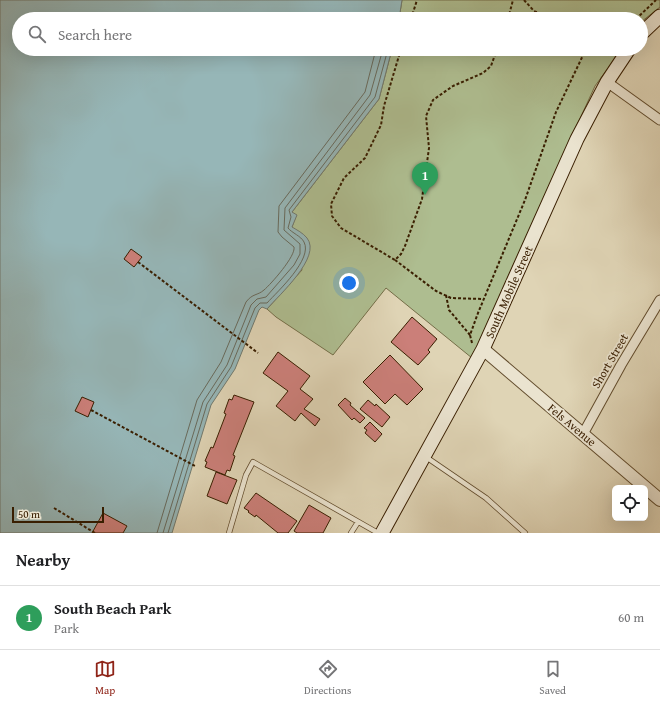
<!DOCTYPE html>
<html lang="en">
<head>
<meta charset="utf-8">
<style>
  body { margin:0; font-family:"Gentium Book Plus",serif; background:#f2f2f2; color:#202124 }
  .controls { position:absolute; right:12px; bottom:12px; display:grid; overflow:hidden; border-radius:6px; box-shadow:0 4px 16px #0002 }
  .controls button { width:36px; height:36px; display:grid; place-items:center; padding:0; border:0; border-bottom:1px solid #e0e0e0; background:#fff; color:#202124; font:20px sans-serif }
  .scale { position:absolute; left:12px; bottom:10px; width:92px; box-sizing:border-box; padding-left:4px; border:2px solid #391e00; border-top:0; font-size:11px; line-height:14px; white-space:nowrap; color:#391e00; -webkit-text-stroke:3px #eae3cf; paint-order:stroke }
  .you { position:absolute; left:349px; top:283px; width:14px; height:14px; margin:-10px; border:3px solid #fff; border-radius:50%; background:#1a73e8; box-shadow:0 0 0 6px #1a73e833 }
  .badge { display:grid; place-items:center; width:26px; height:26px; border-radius:50%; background:#8f2418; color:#fff; font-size:13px; font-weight:700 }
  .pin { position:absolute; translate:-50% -33px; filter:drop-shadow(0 1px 2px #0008) }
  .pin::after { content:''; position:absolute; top:21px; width:14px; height:12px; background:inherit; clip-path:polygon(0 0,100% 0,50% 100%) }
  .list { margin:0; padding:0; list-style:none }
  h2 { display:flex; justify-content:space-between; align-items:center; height:52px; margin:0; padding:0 16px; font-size:17px }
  h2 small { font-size:13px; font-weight:400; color:#757577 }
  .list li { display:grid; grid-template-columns:26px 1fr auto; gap:12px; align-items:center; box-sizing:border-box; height:64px; padding:0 16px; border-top:1px solid #e0e0e0 }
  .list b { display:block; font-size:15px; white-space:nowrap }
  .list p { margin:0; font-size:13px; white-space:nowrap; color:#757577 }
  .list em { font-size:13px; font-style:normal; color:#757577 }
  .icon { flex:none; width:22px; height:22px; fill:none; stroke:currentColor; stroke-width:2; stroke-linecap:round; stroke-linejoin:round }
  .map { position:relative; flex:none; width:660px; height:533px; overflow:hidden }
  .search { position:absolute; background:#fff; box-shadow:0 4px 16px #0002; left:12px; right:12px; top:12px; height:44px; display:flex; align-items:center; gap:10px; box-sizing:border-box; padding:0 14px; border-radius:22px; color:#757577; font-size:15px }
  .sheet { height:116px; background:#fff }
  nav { display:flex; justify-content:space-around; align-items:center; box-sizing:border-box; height:56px; border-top:1px solid #e0e0e0; background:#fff; font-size:11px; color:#757577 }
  nav a { display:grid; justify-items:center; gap:2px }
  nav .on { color:#8f2418 }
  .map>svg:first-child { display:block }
</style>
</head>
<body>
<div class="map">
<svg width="660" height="533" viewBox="0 0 660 533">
  <rect width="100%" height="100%" fill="#dfd4b5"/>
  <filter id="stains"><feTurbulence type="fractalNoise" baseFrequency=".005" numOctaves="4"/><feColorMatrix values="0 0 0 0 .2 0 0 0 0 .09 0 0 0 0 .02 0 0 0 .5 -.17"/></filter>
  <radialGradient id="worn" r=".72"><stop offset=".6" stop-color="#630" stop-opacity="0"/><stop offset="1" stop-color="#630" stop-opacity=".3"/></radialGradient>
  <path fill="#aebd90" stroke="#746e48" d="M402,0H660V7L641,22V19H399Z
    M392,49H622L595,86L553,177L472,358L386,288L333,355L276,317L267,309L302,270L292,227L296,216L292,212L379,99Z"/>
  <path fill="#96b6b7" stroke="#71796e" d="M0,0H402L399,19H19V49H392L379,99L292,212L297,215L292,227C297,230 303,233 307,238C322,257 279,295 267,309L262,307L259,310L235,369L211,405L172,533H0Z"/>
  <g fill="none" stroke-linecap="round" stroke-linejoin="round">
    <path stroke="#686a5c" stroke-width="1" d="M157,533L197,400L221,362L246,302C253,293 257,296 264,290C271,284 296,256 294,247L282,237L278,232L279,206L365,92L376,49
      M163,533L203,402L227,365L251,305L257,299L266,297L294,265L300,254V244L284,230L285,208L370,95L383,49
      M168,533L207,404L231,367L255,308L260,303H267C278,291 313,259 304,242C301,236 292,233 288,228L291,217L289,210L375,97L388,49"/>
  </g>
  <path fill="#cb7f79" stroke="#391e00" d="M131,249L142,257L134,267L124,259Z
    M412,317L437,339L428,350L430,352L418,365L391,342Z
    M278,352L310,376L300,389L313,399L304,409L320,419L315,426L301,413L295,421L276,406L288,391L263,373Z
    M390,355L423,389L407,405L395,394L385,404L363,382Z
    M234,395L254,402L233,455L235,456L230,471L227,470L225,475L205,467L207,462L205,461L211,447L213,448L226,414L224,413L229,399L232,400Z
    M82,397L94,402L88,417L75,411Z
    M345,398L351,403L350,405L365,418L360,423L354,418L352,420L338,405Z
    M368,400L375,406L376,404L390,417L382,427L360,409Z
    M370,422L382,434L375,442L365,433L367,430L364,428Z
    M216,472L237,480L227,504L207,496Z
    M256,493L297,521L288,533H278L256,515L255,517L248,512L249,511L244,508Z
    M309,505L331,518L323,533H297L294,531Z
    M103,513L127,526L123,533H92Z"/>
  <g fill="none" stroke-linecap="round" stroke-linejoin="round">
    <g stroke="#624c2d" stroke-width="6">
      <path id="service" d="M426,457L486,498L525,533
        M229,533L246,475L253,462L378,533
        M351,533L358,522"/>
    </g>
    <g stroke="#624c2d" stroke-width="11">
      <path id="minor" d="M607,82L660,120
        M583,434L621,365L660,300"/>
    </g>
    <g stroke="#624c2d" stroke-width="14">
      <path id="tertiary" d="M483,349L660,500"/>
    </g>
    <g stroke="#391e00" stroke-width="15">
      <path id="secondary" d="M641,34L660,16
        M382,533L483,349L577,139L607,82L629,49"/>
    </g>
    <path stroke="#391e00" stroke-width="2" stroke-dasharray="3 2" stroke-linecap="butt" d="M524,0L534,11L553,19
      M411,19L417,0
      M508,19L513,0
      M636,19L656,0
      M401,49L384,106L381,125L365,158L344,178L331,204L332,216L341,228L395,260L401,254L405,246L422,199L429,148L426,116L433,100L453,86L483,73L491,66L497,49
      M395,260L436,291L451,298L483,299
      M138,262L258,353
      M446,295L449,310L470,335
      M472,343L470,335L478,313L525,200L556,112L586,49
      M91,410L195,466
      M54,508L95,533"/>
    <use href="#service" stroke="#eae3cf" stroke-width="4.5"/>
    <use href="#minor" stroke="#eae3cf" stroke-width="9"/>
    <use href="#tertiary" stroke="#eae3cf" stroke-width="12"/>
    <use href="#secondary" stroke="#eae3cf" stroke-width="13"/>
  </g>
  <g text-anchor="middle" stroke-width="3.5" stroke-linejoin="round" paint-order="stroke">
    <g font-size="12" fill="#391e00" stroke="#eae3cf">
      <text transform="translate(509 292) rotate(-66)" y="4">South Mobile Street</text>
      <text transform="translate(610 361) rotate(-60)" y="4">Short Street</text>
      <text transform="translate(572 425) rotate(40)" y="4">Fels Avenue</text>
    </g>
  </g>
  <rect width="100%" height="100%" filter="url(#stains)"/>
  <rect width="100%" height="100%" fill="url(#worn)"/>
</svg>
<div class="controls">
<button><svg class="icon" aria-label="locate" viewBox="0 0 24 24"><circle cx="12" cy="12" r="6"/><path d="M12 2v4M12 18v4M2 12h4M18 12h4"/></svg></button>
</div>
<div class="scale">50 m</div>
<div class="you"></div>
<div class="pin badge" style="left:425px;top:195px;background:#2e9e5b">1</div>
<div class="search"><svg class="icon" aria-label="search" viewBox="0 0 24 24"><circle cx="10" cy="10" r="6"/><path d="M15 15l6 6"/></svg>Search here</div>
</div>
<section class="sheet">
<h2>Nearby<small></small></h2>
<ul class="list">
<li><span class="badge" style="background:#2e9e5b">1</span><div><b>South Beach Park</b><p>Park</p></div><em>60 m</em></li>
</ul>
</section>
<nav>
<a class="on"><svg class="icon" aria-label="map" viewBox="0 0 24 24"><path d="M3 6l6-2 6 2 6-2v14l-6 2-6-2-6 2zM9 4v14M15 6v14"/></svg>Map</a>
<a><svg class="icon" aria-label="directions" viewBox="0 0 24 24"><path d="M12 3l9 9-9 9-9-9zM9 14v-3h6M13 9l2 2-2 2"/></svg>Directions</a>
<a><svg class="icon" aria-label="saved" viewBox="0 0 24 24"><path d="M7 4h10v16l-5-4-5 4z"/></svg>Saved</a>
</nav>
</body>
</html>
